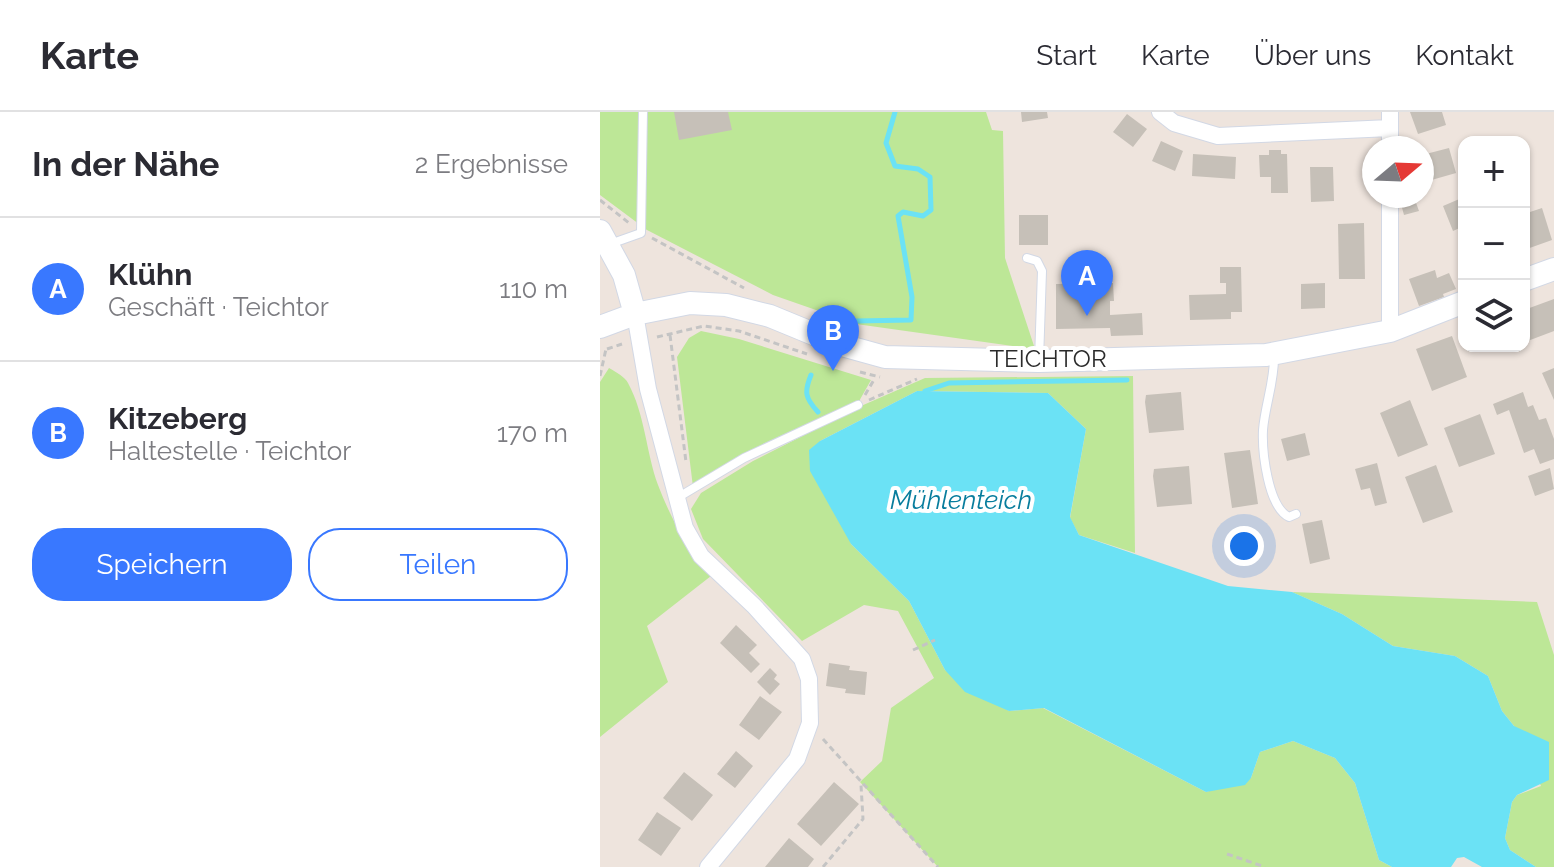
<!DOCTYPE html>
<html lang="de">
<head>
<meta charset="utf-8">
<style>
  body { margin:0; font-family:Raleway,sans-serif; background:#f7f7f7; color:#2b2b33 }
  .controls { position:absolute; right:24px; top:24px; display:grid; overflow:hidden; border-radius:16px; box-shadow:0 2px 6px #0004 }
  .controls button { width:72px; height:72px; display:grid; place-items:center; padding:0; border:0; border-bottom:2px solid #e1e1e2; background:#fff; color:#2b2b33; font:40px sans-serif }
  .compass { position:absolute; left:762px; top:24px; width:72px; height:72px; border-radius:50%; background:#fff; box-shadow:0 2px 6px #0004; rotate:71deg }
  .you { position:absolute; left:644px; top:434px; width:28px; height:28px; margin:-20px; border:6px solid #fff; border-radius:50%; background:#1a73e8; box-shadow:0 0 0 12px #1a73e833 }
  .badge { display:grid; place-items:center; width:52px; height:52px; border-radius:50%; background:#3978ff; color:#fff; font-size:26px; font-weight:700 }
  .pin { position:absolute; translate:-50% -66px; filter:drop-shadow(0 2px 4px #0008) }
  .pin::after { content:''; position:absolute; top:42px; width:28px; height:24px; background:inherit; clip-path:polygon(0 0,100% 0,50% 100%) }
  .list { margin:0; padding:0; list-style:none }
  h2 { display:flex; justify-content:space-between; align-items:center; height:104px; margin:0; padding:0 32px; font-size:34px }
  h2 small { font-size:26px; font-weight:400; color:#7c7c81 }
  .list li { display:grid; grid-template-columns:52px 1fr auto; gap:24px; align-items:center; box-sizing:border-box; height:144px; padding:0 32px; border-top:2px solid #e1e1e2 }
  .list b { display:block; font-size:30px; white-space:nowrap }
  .list p { margin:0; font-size:26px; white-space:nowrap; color:#7c7c81 }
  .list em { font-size:26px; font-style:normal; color:#7c7c81 }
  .actions { display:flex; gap:16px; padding:24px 32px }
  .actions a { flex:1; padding:18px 0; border:2px solid #3978ff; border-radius:32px; text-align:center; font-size:28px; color:#3978ff }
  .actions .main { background:#3978ff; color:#fff }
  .icon { flex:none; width:44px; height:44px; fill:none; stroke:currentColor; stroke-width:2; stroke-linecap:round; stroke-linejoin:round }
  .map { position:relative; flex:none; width:954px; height:755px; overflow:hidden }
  header { display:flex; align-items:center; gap:48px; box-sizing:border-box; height:112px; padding:0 40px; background:#fff; border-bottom:2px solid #e1e1e2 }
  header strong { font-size:38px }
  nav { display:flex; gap:44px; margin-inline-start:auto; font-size:28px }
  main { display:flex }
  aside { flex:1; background:#fff }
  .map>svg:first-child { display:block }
</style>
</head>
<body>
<header>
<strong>Karte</strong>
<nav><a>Start</a><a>Karte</a><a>Über uns</a><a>Kontakt</a></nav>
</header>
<main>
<aside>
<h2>In der Nähe<small>2 Ergebnisse</small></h2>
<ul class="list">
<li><span class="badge">A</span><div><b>Klühn</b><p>Geschäft · Teichtor</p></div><em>110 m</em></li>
<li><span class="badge">B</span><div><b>Kitzeberg</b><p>Haltestelle · Teichtor</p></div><em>170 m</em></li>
</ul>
<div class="actions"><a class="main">Speichern</a><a>Teilen</a></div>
</aside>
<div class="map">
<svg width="954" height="755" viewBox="0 0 954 755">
  <rect width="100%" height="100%" fill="#eee4dd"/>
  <path fill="#bde797" d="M0,0H386L392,18L403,19L405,146L435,237L256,212L173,183L47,118L0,83Z
    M101,219L139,227L271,268L258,291L145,341L93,375L77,245L89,226Z
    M9,256C16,260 25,265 28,271C45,302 46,340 58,373C71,407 87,436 111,464L47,514L68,570L0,625V270Z
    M533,264L535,441L479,423L470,406L486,317L448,281L317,279L220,329L251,432L309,489L345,558L409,599L443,596L606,680L651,666L660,640L693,629L735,646L755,671L779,748L792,755H338L260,670L282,649L291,596L334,566L298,499L264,493L202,529L103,427L91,397L101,381L153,349L261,294L325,266Z
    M692,480L937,490L954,543V755H936L910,738L905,726L912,690L917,683L941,674L914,614L902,599L888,564L855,544L793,534L742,502Z"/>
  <path fill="#6be2f5" d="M317,279L448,281L486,317L470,405L479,423L628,474L692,480L742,502L793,534L855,544L888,564L902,599L914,614L949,630V668L917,683L912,690L905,726L910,738L936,755H882L864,745L857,746L851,755H792L779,748L755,671L735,646L693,629L660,640L651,666L645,673L606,680L444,596L409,599L365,580L345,558L309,489L251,432L210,359L209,338L220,329Z"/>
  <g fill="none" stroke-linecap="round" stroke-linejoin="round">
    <path stroke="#6be2f5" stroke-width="5" d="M256,209L311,208L312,185L298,104L303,100L323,104L331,98L330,65L318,57L295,54L286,31L295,0
      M211,263C204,280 205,286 218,300
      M325,279L349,271L527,268"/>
  </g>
  <path fill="#c6c0b8" d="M74,0H128L132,18L79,28Z
    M421,0H447L448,6L422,10Z
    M810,0H842L846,13L818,22Z
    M527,2L547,17L533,35L513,20Z
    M561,29L583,39L575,59L552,49Z
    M849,36L856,61L828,69L822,43Z
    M669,38H681V42H687L688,81H671V65H660L659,43H669Z
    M593,42L636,45L635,67L592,64Z
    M710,55H733L734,89L711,90Z
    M864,85V114L853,119L843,94Z
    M815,88L819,99L804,103L801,92Z
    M942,96L952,128L924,138V102Z
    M419,103H448V133H419Z
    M764,111L765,167H739L738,112Z
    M620,155H641L642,200H631V207L590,208L589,183L626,182V171H620Z
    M835,158L837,166L849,161L856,177L843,182L844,185L819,194L809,167Z
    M513,171L514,189H510V203L542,201L543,223L511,224L510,216L456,217V172Z
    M725,171V196L701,197V172Z
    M954,187V219L925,230L924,198Z
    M852,224L867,265L832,279L816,237Z
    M954,256V288L942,261Z
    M581,280L584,318L549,321L545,290L546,283Z
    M923,280L928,295L933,293L939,308L946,306L954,327V347L940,352L934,337L924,341L909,298L897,303L893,292Z
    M810,288L828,333L798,345L780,301Z
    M880,302L895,342L859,355L844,316Z
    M705,321L710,343L687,349L681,327Z
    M650,338L658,392L632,396L624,341Z
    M777,351L787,391L775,394L770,376L761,378L755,357Z
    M836,353L853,400L823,411L805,365Z
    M589,354L592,392L557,395L553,364L554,357Z
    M950,356L954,377L935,384L928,364Z
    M722,408L730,447L710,452L702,412Z
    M136,513L157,533L149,541L160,552L151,561L120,531Z
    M229,551L250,554L249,558L267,560L265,583L245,581L246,577L226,574Z
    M170,556L177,563L174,567L180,572L170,583L157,570Z
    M160,584L182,600L159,628L139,613Z
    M136,639L153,654L135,676L117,662Z
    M84,660L113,683L92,709L63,686Z
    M234,670L259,692L221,734L197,712Z
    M57,700L81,716L61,744L38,728Z
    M189,726L214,747L208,755H165Z"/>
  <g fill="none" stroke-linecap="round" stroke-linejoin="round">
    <g stroke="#d2d8e5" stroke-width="10">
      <path id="lane" d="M10,132L41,121L43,0
        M427,146L437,149L442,159L439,248
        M674,243C675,268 665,293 663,318C662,340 668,395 689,405L696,402
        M77,386L144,346L258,293"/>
    </g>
    <g stroke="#d2d8e5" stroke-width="18">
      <path id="street" d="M560,0L574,11L618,24L790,16
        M790,36V0
        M790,84V219
        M35,202L48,277L85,416L101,444L154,494L202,547L209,567L210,611L197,647L108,755"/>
    </g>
    <g stroke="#d2d8e5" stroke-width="24">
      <path id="secondary" d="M0,119L24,163L35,202
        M924,168L954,157
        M0,215L35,202L90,191L126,193L170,204L238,232L285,245L439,249L666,243L790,219L864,190"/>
    </g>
    <path stroke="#c4c4c4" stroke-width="3" stroke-dasharray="6 4" stroke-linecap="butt" d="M0,88L29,111
      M52,126L144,176
      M70,223L86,350
      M57,225L104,214L139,219L207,242
      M7,237L22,232
      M260,260L280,265
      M0,264L6,237
      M265,283L275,266
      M269,288L317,267
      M313,538L335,528
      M223,627L338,755
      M627,742L665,755
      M223,755L263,707L261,673"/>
    <use href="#lane" stroke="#fff" stroke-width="8"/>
    <use href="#street" stroke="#fff" stroke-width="16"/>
    <use href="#secondary" stroke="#fff" stroke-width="22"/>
  </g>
  <g text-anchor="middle" stroke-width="8" stroke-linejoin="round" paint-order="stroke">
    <g font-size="24" fill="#2b2b2b" stroke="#fff">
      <text x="448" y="255">TEICHTOR</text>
    </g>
    <g font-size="26" font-style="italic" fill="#087d9d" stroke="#fff">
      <text x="361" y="397">Mühlenteich</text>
    </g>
  </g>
</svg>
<div class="controls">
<button>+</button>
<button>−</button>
<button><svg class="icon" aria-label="layers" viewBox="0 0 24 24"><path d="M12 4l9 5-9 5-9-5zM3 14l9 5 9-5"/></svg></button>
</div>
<svg class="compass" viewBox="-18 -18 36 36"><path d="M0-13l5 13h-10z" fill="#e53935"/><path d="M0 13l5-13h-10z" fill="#7c7c81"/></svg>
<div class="you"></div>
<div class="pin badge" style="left:487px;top:204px">A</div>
<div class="pin badge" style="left:233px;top:259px">B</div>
</div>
</main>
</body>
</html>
